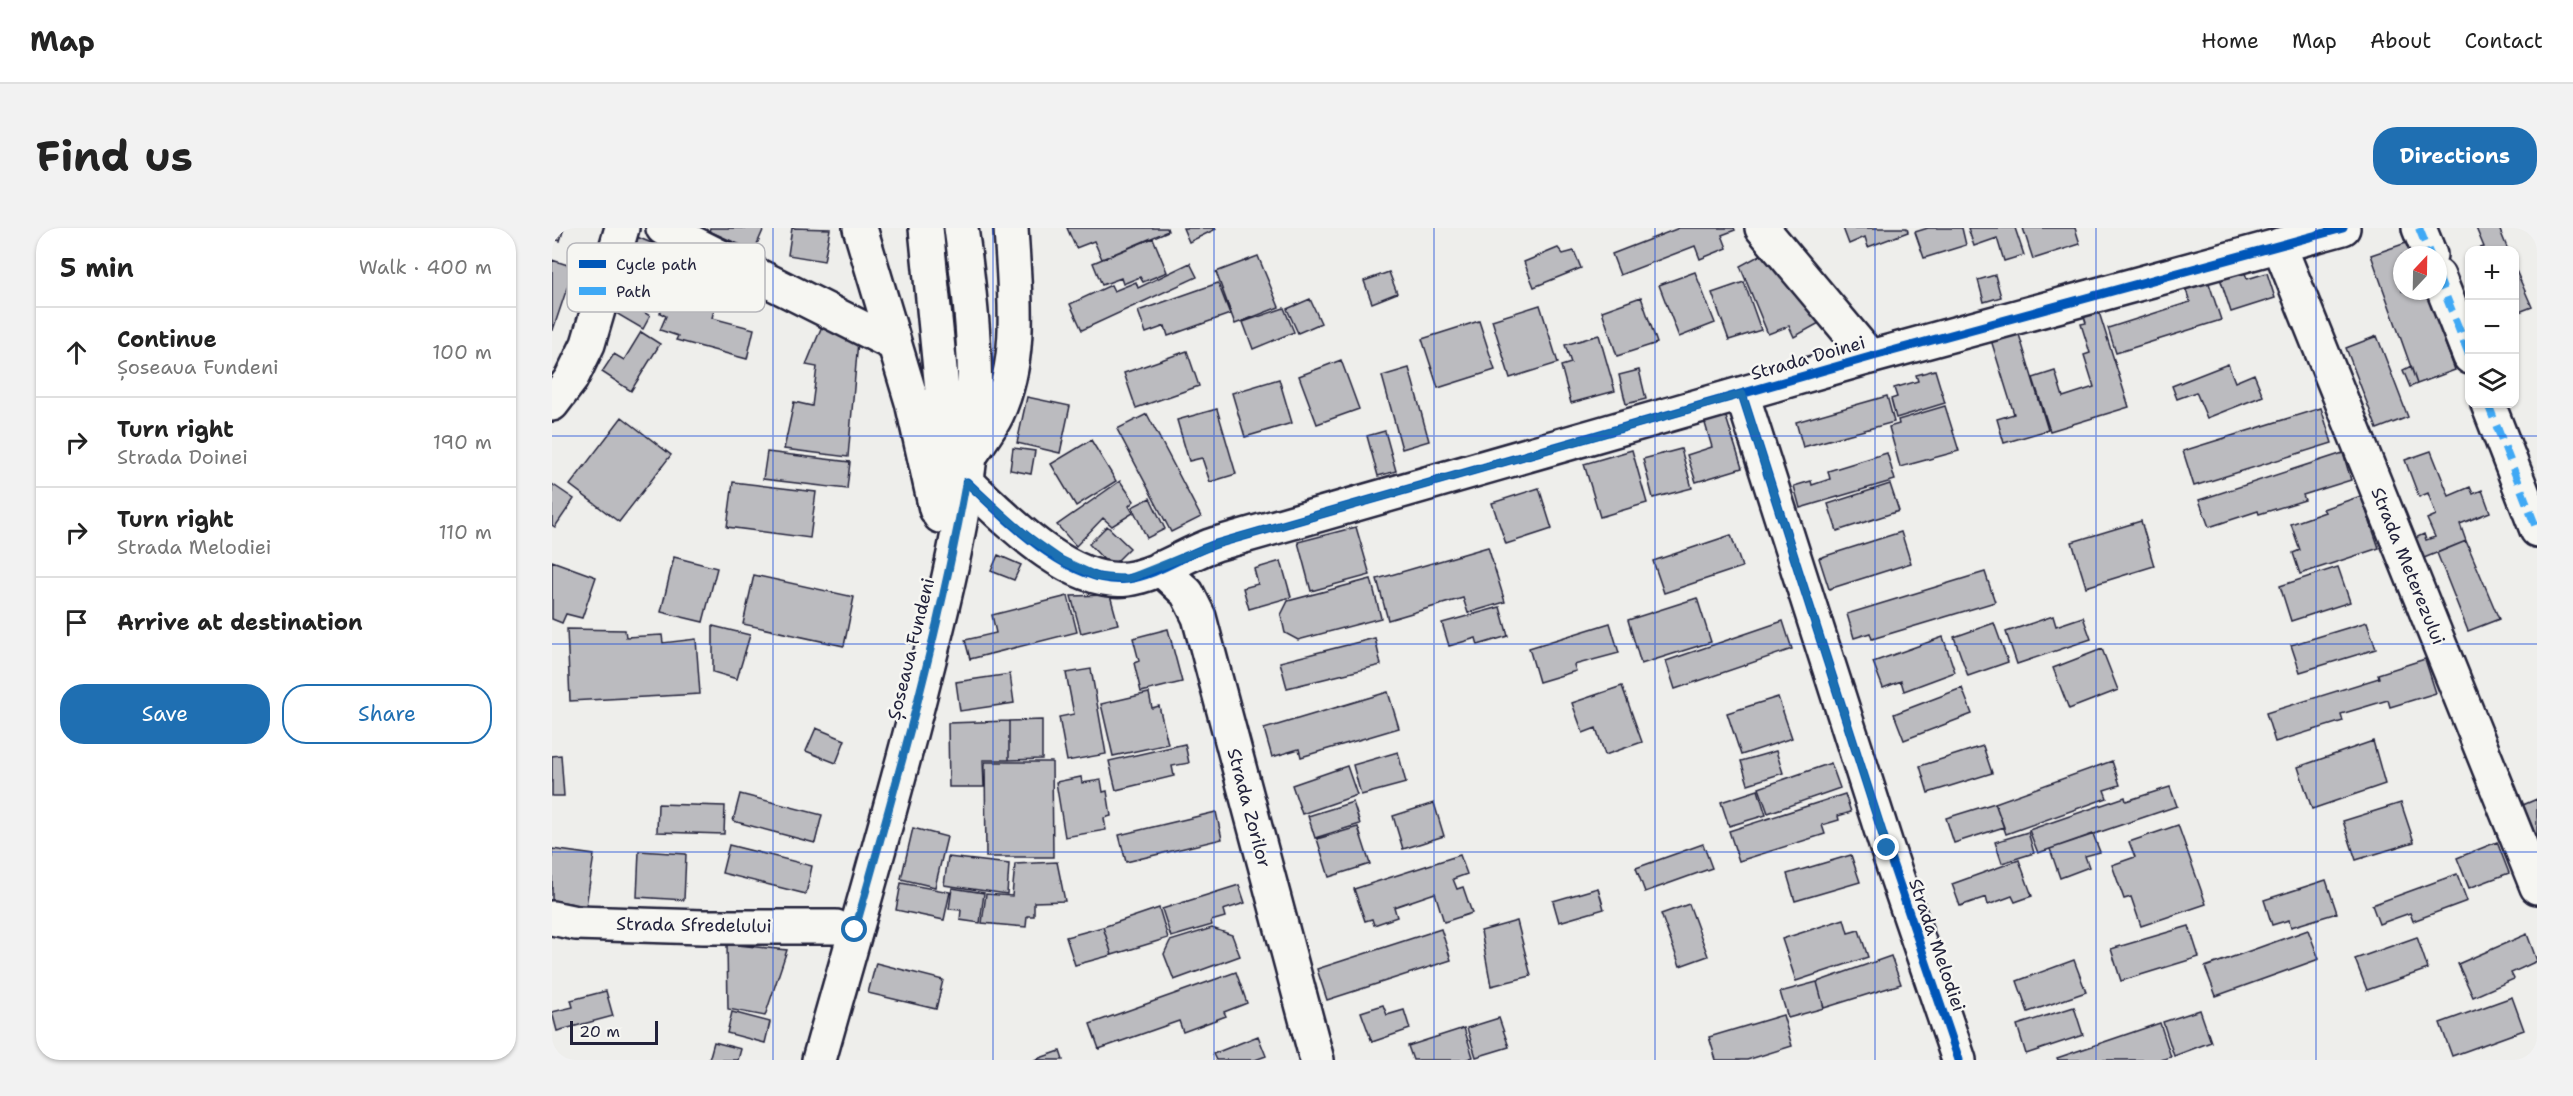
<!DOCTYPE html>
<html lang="en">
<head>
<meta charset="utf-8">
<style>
  body { margin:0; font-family:"Shantell Sans",sans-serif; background:#f2f2f2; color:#222 }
  .controls { position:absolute; right:18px; top:18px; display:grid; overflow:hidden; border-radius:12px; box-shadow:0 2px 4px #0004 }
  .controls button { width:54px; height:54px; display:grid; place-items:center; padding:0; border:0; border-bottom:2px solid #e0e0e0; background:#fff; color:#222; font:30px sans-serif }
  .compass { position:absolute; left:1841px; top:18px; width:54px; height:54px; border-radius:50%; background:#fff; box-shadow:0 2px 4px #0004; rotate:22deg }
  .scale { position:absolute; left:18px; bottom:15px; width:88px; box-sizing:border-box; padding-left:6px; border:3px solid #22223b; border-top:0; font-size:16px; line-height:21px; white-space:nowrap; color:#22223b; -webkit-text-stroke:4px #f6f6f2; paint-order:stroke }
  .stop { position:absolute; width:18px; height:18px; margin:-14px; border:4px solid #1f6fb2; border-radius:50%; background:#fff }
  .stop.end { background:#1f6fb2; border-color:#fff; box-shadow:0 2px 6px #0008 }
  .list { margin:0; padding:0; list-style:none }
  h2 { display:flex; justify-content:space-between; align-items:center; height:78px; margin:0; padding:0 24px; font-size:26px }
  h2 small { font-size:20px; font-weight:400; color:#767676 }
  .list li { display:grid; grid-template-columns:39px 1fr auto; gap:18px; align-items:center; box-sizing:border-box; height:90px; padding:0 24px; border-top:2px solid #e0e0e0 }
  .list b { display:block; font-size:22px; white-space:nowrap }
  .list p { margin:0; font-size:20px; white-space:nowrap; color:#767676 }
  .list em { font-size:20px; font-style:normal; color:#767676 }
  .actions { display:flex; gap:12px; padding:18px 24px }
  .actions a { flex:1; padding:14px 0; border:2px solid #1f6fb2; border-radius:24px; text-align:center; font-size:21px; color:#1f6fb2 }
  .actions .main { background:#1f6fb2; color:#fff }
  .icon { flex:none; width:33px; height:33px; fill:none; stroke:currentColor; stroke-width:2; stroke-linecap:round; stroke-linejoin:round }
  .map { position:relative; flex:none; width:1985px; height:832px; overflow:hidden; border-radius:24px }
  header { display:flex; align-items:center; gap:36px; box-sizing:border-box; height:84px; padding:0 30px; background:#fff; border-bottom:2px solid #e0e0e0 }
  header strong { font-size:28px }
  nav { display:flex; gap:33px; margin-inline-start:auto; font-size:21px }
  .intro { display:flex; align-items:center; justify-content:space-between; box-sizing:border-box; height:144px; padding:0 36px }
  h1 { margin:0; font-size:42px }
  .button { padding:15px 27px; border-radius:24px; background:#1f6fb2; color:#fff; font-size:21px; font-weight:700 }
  main { display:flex; gap:36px; padding:0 36px }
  aside { flex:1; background:#fff; border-radius:24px; box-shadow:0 2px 4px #0004 }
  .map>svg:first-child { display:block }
</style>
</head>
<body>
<header>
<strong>Map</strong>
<nav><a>Home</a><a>Map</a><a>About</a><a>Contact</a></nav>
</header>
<div class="intro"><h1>Find us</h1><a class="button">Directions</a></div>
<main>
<aside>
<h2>5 min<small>Walk · 400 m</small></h2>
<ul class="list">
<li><svg class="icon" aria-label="ahead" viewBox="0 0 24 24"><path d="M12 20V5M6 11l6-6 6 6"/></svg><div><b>Continue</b><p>Șoseaua Fundeni</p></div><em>100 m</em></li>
<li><svg class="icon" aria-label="right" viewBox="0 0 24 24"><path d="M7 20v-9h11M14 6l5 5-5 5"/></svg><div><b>Turn right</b><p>Strada Doinei</p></div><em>190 m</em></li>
<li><svg class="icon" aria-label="right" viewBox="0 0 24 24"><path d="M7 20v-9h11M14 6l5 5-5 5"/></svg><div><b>Turn right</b><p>Strada Melodiei</p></div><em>110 m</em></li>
<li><svg class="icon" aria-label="arrive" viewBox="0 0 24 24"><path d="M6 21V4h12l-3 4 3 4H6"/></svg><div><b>Arrive at destination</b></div></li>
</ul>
<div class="actions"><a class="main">Save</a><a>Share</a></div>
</aside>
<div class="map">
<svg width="1985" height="832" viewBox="0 0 1985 832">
  <rect width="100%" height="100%" fill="#eeeeeb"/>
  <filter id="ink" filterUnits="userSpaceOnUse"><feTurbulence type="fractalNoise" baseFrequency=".0167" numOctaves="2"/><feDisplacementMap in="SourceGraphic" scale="12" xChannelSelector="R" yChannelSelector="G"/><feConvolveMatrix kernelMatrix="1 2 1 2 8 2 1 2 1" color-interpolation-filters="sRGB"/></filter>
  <g filter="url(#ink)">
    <path fill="#bbbbbf" stroke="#22223b" stroke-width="1.5" d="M0,0H12L8,13L0,10Z
      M158,0H212L202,23L157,3Z
      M240,0L278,1L272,33L236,27Z
      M515,0H615L616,3L550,31L542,13L524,20Z
      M631,0H663L664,1L637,14Z
      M1127,0H1182L1183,2L1170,7L1175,20L1148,31L1143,18L1068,47L1060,26Z
      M1291,0H1355L1356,4L1316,19L1313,9L1297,16Z
      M1376,0H1410L1414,17L1372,30L1363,4Z
      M1416,0H1463L1472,27L1452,33L1445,10L1422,18Z
      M1471,0H1523L1528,16L1481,31Z
      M1924,0H1947L1956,22H1921L1932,19Z
      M85,9L114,21L100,55L95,53L89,70L68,62Z
      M601,10L615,44L591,54L588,49L571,56L569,50L550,57L541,35Z
      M1857,14L1861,27H1850V63H1874L1903,142L1865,156L1819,27Z
      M1006,20L1011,26L1022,23L1029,40L982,59L972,34Z
      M1214,24L1269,94L1242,109L1237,98L1216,106L1188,38Z
      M706,28L727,79L683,96L664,44Z
      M0,32L22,39L1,102H0Z
      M638,35L645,49L530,102L518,76L559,57L562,63L584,54L586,60Z
      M149,37L171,45L160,90L202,101L195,131L124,112L126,108L108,102L114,88L108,85L119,63L127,67L133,53L142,58Z
      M1962,38L1980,79L1962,86Z
      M1691,39L1695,51L1715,45L1723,70L1679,84L1667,47Z
      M837,44L845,65L820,75L812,53Z
      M1143,44L1163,95L1127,109L1107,57Z
      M1654,46L1669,92L1564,125L1556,100L1638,74L1631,53Z
      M1443,47L1449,69L1432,74L1426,52Z
      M1192,54L1209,102L1177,112L1160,65Z
      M666,55L678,86L616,108L613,98L594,105L586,83Z
      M66,68L98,88L91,101L62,84Z
      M1089,69L1105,115L1065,128L1050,83Z
      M758,71L769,95L746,105L735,81Z
      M988,77L1006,135L958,150L940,92Z
      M1545,78L1577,179L1498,203L1481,150L1503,143L1511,169L1542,159L1532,127L1538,125L1529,96L1534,95L1530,82Z
      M732,80L742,104L701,121L691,94Z
      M927,93L943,142L886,160L870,111Z
      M270,98L306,113L296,229L232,221L242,174L260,178L265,139L254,137Z
      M1466,103L1496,202L1452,215L1445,191L1462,186L1439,112Z
      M89,104L108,116L79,163L50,144L62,126L72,132Z
      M1047,107L1063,163L1019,175L1009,138L1019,135L1013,117Z
      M1825,108L1856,189L1825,201L1794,120Z
      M635,123L647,158L584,180L572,145Z
      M789,132L807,181L765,196L747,148Z
      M1676,136L1683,154L1702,146L1711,168L1655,190L1644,164L1625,171L1620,158Z
      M1859,138L1865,156L1858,159L1851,142Z
      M857,140L877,213L850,221L830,148Z
      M1087,142L1094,171L1074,176L1067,147Z
      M1383,142L1393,175L1344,190L1339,171L1345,169L1342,160L1366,153L1364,147Z
      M727,151L740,195L693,209L680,165Z
      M1335,168L1342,194L1251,219L1244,194Z
      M475,169L518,178L508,225L465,215Z
      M1393,178L1407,223L1348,239L1337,199L1347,196L1346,192Z
      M1769,180L1780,215L1642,258L1631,223Z
      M665,181L684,246L658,254L650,230L637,233L625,192Z
      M595,186L649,289L619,304L565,201Z
      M1173,186L1190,240L1144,254L1135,227L1160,219L1152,192Z
      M70,189L119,227L67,294L18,257Z
      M833,203L844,243L826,248L815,208Z
      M539,212L564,253L524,278L499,236Z
      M461,220L483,223L479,246L458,242Z
      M1129,221L1140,260L1101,270L1091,231Z
      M1080,222L1095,275L1048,289L1032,236Z
      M1879,223L1897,268L1918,259L1921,266L1930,262L1938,284L1908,296L1914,313L1867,332L1859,312L1872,306L1874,312L1883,309L1875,291L1884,287L1876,265L1867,269L1853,232Z
      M215,224L298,234L295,261L211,251Z
      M1335,225L1343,252L1248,280L1242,258L1259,253L1260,257L1278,251L1276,243Z
      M1791,225L1799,252L1751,267L1753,272L1707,286L1706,283L1657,299L1647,272Z
      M568,253L582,273L577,278L581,285L560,298L551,290L524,318L505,297Z
      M181,254L264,264L258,310L175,299Z
      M0,256L22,271L3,299L0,297Z
      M1338,256L1347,283L1285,303L1276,276Z
      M987,260L1000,301L954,316L940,275Z
      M1809,268L1827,320L1748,346L1741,325L1748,322L1739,296L1773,284L1771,281Z
      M598,270L613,301L595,310L580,279Z
      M1589,293L1602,338L1534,359L1520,314Z
      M555,298L578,320L559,339L537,316Z
      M804,299L818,347L759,363L746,314Z
      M1349,304L1359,335L1277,361L1267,330Z
      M1179,307L1190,339L1112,365L1101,333Z
      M1914,313L1947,391L1916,403L1885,325Z
      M936,319L953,374L916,385L911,370L836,392L825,351Z
      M446,327L469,337L462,352L439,343Z
      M122,329L165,340L151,394L109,384Z
      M0,333L44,349L30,390L14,386L10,395L0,391Z
      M729,333L739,369L697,381L691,360L706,356L702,341Z
      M1786,339L1798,374L1739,393L1728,358Z
      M1433,344L1443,374L1320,411L1318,405L1302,410L1295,386Z
      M202,347L302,369L292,418L191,396Z
      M819,351L829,390L746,412L733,405L729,387L736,373Z
      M558,367L566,396L529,405L519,368Z
      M516,368L525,404L418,431L413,412L444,405L440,387Z
      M1145,370L1159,414L1089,436L1076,392Z
      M948,379L956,408L926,417L924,410L897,418L890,395Z
      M1501,388L1504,398L1531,389L1539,411L1465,436L1454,404Z
      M1231,393L1240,421L1123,461L1114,433Z
      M1815,394L1824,421L1748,444L1739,417Z
      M1058,395L1067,425L1022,437L1024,443L987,454L977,420Z
      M1442,395L1456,434L1416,448L1402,409Z
      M161,398L198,407L185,451L161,444Z
      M15,401L73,402L74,409L110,407L111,415L144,411L148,466L18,473Z
      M616,401L630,454L589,464L582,435L587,433L581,410Z
      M1391,409L1403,444L1352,463L1349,453L1331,460L1321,434Z
      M823,410L829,437L735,460L728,434Z
      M1550,421L1566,462L1517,481L1501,440Z
      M1873,431L1884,465L1838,479L1836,472L1789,486L1791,493L1723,514L1714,485L1827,450L1826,446Z
      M539,441L554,526L515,533L507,489L522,486L514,445Z
      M458,446L462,475L408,483L404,454Z
      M1070,458L1090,514L1053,527L1044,500L1031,505L1020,475Z
      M1410,460L1420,486L1352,512L1342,486Z
      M836,464L847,500L749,529L747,521L720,529L712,501Z
      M597,465L600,480L607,478L616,516L561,528L549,476Z
      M1226,469L1240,510L1189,527L1175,485Z
      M490,492V531L457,532V493Z
      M457,493V532H431L432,559H397L396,495Z
      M264,500L293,512L284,535L254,523Z
      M1821,513L1833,556L1760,581L1746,539Z
      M633,516L637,535L620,538L622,548L564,562L557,533Z
      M1431,518L1440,545L1376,565L1368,538Z
      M1224,523L1231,545L1196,556L1189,533Z
      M846,524L854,555L809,567L801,537Z
      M9,527L12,568H0V528Z
      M1560,533L1568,557L1552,562L1555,570L1454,606L1443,575Z
      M433,534H500L501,629H434Z
      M1279,535L1288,560L1216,585L1207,560Z
      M795,538L805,567L750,586L740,557Z
      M529,549L530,555L549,552L551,564L555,563L559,588L552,590L554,602L513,609L504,554Z
      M1618,559L1625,578L1486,625L1477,602L1573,569L1574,573Z
      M1206,562L1214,587L1177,598L1169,574Z
      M188,566L270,587L263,615L181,593Z
      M1293,566L1299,584L1286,588L1287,592L1270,597L1273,606L1187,633L1177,603Z
      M1985,571V606H1983L1971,577Z
      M801,574L808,596L763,610L756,588Z
      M882,575L892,608L851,621L841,588Z
      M1443,575L1452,599L1402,615L1394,590Z
      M1849,575L1862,614L1804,632L1791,593Z
      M106,576L173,578L172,606L105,604Z
      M664,584L670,611L574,634L567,607Z
      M1626,597L1654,676L1589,698L1579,669L1572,671L1560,637L1583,629L1577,614Z
      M806,599L818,636L777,649L765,611Z
      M361,600L395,609L383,659L349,651Z
      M1476,604L1482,625L1450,635L1443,614Z
      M1541,606L1548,624L1533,628L1537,639L1508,650L1498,621Z
      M1945,614L1957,645L1917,660L1905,630Z
      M1151,616L1160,640L1093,664L1084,640Z
      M177,617L260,638L254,666L170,645Z
      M0,621L42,627L34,678L0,672Z
      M87,623L134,626L132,672L85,669Z
      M908,627L915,646L901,651L905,661L911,659L920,685L892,694L883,665L842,679L845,689L822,697L820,691L813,693L802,661Z
      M1299,627L1308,654L1243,673L1235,646Z
      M396,629L457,636L455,666L392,657Z
      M1467,632L1480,668L1463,674L1460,668L1436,677L1434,669L1408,678L1400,656Z
      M505,634L513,673L482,674V688H475L474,699L430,695L434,666L460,668L463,636Z
      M1905,646L1915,673L1861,693L1858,685L1827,696L1820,677Z
      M1774,652L1785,685L1739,699L1737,692L1720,697L1712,672Z
      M349,655L398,664L392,692L344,682Z
      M687,657L693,675L671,682L673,689L659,693L660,697L619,709L610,681Z
      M400,660L432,665L428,695L408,692L409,682L397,681Z
      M1046,660L1052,681L1007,694L1001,673Z
      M1137,676L1156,728L1128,738L1109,686Z
      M607,680L616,710L560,727L551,699Z
      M1292,691L1296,705L1307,702L1316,729L1244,753L1230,711Z
      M965,693L979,748L939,758L929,703Z
      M1637,698L1647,729L1569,753L1559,721Z
      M551,699L560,727L523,737L514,709Z
      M660,700L680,707L688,728L622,752L612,726L618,713Z
      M889,701L899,732L775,772L765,741Z
      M1756,702L1767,731L1664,768L1653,739Z
      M1975,706L1985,733L1959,745L1962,751L1921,769L1906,736Z
      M1865,709L1876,741L1815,762L1803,731Z
      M175,716L235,722L213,788L176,781Z
      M1339,728L1349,756L1272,780L1265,754Z
      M1522,732L1534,764L1476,784L1465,753Z
      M324,735L391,752L384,781L316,765Z
      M684,744L695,775L672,784L674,788L631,804L627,793L547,821L538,796Z
      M1265,754L1272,780L1236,790L1228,764Z
      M54,763L61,788L5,803L0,784L21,779L19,772Z
      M1960,769L1972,802L1900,828L1888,795Z
      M831,777L835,787L852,782L858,801L820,814L809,784Z
      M1522,779L1531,807L1474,826L1465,797Z
      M1648,782L1659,814L1622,828L1611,794Z
      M180,784L218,794L213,815L175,805Z
      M1231,787L1240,818L1195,832H1164L1157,809Z
      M947,790L957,819L924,829L915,800Z
      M1608,795L1619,829L1608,832H1506L1505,830Z
      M912,800L921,829L913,832H861L856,818Z
      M706,808L714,828L703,832H664L661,826Z
      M162,814L189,821L186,832H157Z
      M508,823L511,832H482Z"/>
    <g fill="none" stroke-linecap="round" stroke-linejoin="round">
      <g stroke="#22223b" stroke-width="38">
        <path id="minor" d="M111,0L342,116
          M308,0L360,174L384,281
          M1210,0L1318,129
          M1867,0L1878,27
          M1727,17L1985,659
          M1886,48L1918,129
          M1190,166L1335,620L1407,832
          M0,176L19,151L36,116L70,0
          M1936,176L1985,302
          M418,228C427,214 438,201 445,186C472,128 462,61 459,0
          M415,254C453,290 517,358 575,351C606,347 635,325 664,316L1318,129L1791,0
          M608,340L635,365L647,389L765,832
          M0,690L24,695L151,699H284"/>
      </g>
      <g stroke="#22223b" stroke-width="38">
        <path id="major" d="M374,0L394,202L388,288
          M267,832C303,704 341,577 373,448C394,366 414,283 421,199C426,133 418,65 409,0"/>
      </g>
      <use href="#minor" stroke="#f6f6f2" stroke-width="33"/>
      <use href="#major" stroke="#f6f6f2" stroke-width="33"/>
      <path stroke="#3fa9f5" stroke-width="8" stroke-dasharray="15 8" stroke-linecap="butt" d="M1867,0L1878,27
        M1886,48L1918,129
        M1936,176L1985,302"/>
      <g stroke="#f6f6f2" stroke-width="13">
        <path id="cycleway" d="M1190,166L1335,620L1407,832
          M415,254C453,290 517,358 575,351C606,347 635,325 664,316L1318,129L1791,0"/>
      </g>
      <use href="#cycleway" stroke="#0057b8" stroke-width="9"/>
    </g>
  </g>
  <g fill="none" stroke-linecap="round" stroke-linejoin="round" filter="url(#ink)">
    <path stroke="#1f6fb2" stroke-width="8" d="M303,702C345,553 387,406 414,254L475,308L509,332L546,349L576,351L664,316L1190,166L1335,620"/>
  </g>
  <path fill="none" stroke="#1d4ed8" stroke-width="1.5" stroke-opacity="0.55" d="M221,0V832M441,0V832M662,0V832M882,0V832M1103,0V832M1323,0V832M1544,0V832M1764,0V832M0,208H1985M0,416H1985M0,624H1985"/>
  <g text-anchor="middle" stroke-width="5" stroke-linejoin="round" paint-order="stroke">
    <g font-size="18" fill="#22223b" stroke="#f6f6f2">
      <text transform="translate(1256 130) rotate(-16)" y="6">Strada Doinei</text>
      <text transform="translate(1856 338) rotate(68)" y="6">Strada Meterezului</text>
      <text transform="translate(359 421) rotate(-76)" y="6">Șoseaua Fundeni</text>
      <text transform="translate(697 580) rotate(75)" y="6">Strada Zorilor</text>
      <text transform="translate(142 697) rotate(1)" y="6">Strada Sfredelului</text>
      <text transform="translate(1385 717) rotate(71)" y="6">Strada Melodiei</text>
    </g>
  </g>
  <rect x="15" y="15" width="198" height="69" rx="9" fill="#f6f6f2" stroke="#b6b6bb" stroke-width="1.5"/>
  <rect x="27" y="32" width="27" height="8" fill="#0057b8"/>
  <rect x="27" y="59" width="27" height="8" fill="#3fa9f5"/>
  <g font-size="16" fill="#22223b">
    <text x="64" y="42">Cycle path</text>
    <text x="64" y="69">Path</text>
  </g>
</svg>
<div class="controls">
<button>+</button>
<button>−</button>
<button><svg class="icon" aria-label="layers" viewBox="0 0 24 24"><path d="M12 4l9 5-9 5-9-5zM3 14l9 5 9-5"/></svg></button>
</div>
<svg class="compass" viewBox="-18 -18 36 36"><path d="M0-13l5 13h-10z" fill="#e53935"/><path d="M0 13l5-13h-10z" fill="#767676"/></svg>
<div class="scale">20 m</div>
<div class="stop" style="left:303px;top:702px"></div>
<div class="stop end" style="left:1335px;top:620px"></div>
</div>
</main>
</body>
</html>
